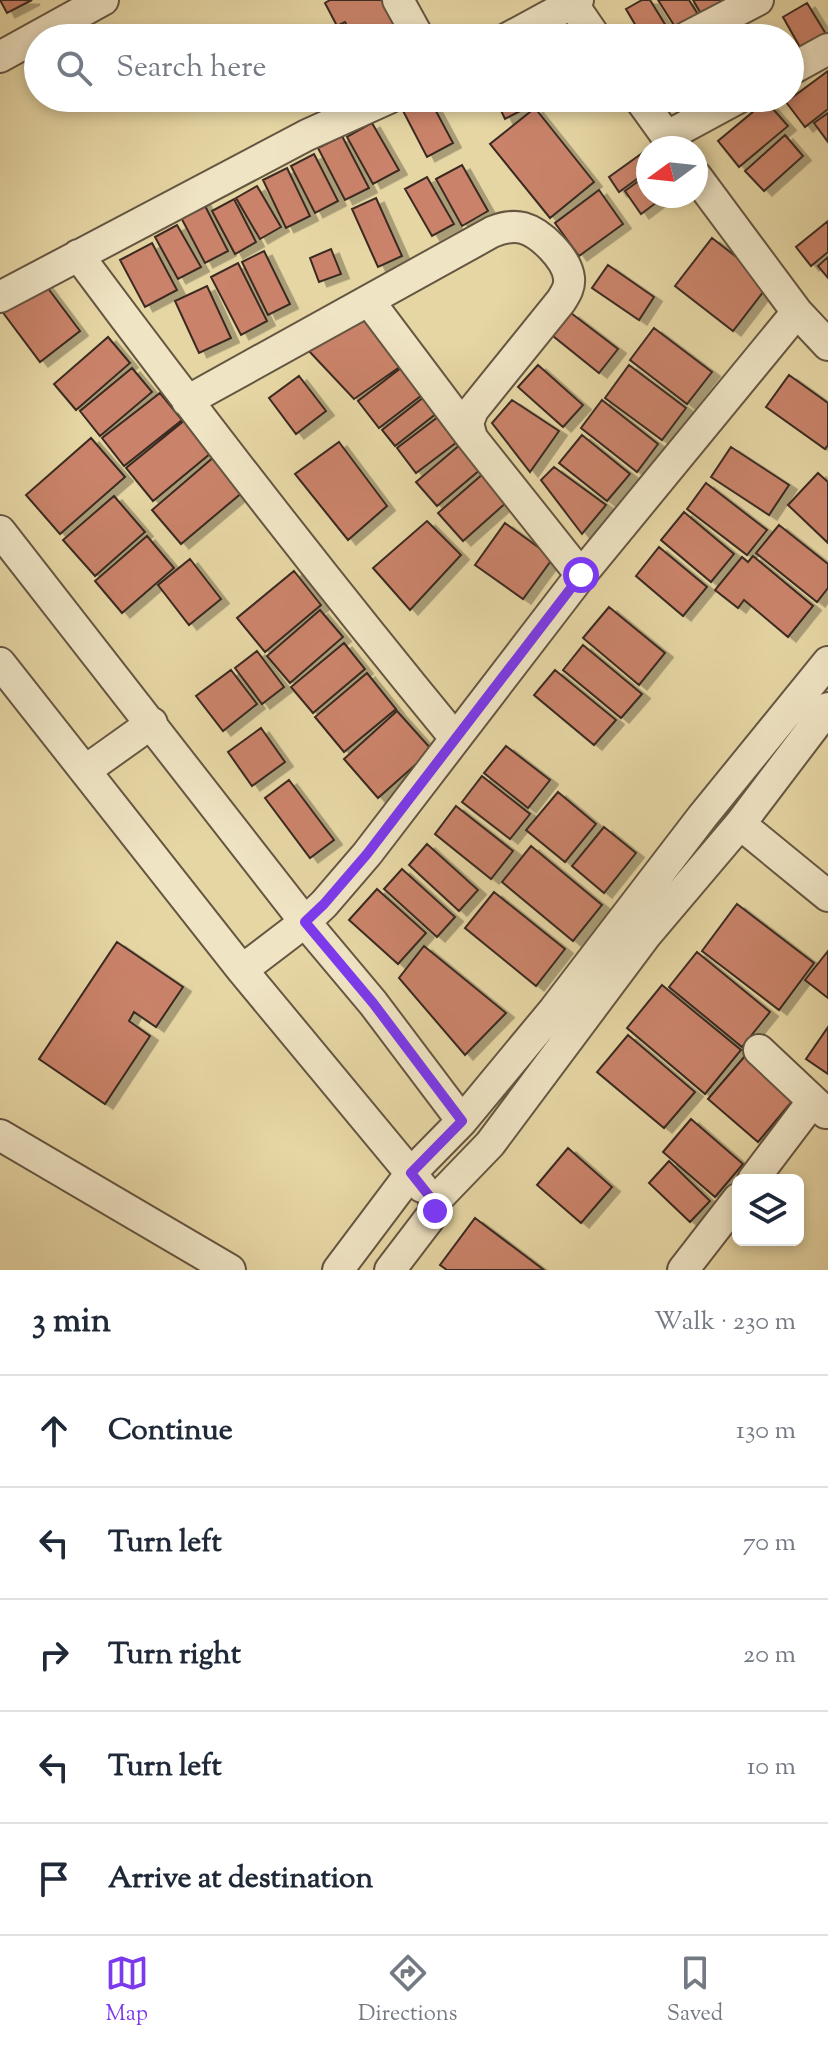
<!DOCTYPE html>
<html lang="en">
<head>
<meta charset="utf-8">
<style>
  body { margin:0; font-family:"Sorts Mill Goudy",serif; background:#f2f2f3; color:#1f2937 }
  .controls { position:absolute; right:24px; bottom:24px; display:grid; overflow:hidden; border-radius:12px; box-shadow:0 4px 12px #0003 }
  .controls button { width:72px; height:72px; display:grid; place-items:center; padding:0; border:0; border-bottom:2px solid #e0e1e3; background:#fff; color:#1f2937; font:40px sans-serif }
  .compass { position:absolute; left:636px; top:136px; width:72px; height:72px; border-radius:50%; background:#fff; box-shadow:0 4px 12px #0003; rotate:255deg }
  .stop { position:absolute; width:24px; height:24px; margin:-18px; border:6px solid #7c3aed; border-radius:50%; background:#fff }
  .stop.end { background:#7c3aed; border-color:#fff; box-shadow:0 2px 8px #0008 }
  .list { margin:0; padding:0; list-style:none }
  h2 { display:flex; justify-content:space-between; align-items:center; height:104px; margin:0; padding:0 32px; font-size:34px }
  h2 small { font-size:26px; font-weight:400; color:#747a83 }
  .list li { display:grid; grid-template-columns:52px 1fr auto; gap:24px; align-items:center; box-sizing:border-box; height:112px; padding:0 32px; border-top:2px solid #e0e1e3 }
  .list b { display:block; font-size:30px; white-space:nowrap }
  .list em { font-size:26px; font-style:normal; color:#747a83 }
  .icon { flex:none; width:44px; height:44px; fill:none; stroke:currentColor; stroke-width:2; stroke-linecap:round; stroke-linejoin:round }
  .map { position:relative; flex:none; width:828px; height:1270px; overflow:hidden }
  .search { position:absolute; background:#fff; box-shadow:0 4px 12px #0003; left:24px; right:24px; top:24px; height:88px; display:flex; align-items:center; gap:20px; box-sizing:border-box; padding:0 28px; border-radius:44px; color:#747a83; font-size:30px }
  .sheet { height:664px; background:#fff }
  nav { display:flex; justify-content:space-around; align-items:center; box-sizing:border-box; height:112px; border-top:2px solid #e0e1e3; background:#fff; font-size:22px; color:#747a83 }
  nav a { display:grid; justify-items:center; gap:4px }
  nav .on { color:#7c3aed }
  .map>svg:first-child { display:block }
</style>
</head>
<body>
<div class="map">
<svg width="828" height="1270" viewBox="0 0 828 1270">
  <defs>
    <filter id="shadow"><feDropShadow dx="8" dy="4.5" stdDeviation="0" flood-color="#0004"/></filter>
  </defs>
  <rect width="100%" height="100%" fill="#e6d6a4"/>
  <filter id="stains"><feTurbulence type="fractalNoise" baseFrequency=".0025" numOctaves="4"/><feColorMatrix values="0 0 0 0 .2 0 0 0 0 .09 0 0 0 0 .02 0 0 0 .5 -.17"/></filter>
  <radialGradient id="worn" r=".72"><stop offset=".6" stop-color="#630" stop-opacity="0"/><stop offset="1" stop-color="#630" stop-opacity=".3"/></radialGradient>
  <path fill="#ca836a" stroke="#3a2b21" stroke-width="2" filter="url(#shadow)" d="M0,0H32L7,13Z
    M330,0H385L397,23L369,38H354L345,22L337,26L325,3Z
    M642,0H650L671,34L664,38H643L626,9Z
    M658,0H689L699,16L677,30Z
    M693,0H723L726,4L703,17Z
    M807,3L826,34L801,49L783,17Z
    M568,26L575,38H550Z
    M828,71V109L805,127L786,102Z
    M418,98H429L453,143L427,157L401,107Z
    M495,98H529L532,105L505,119Z
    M766,101L788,126L739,167L718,141Z
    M535,108L594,182L550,218L490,144Z
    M828,113V142L814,123Z
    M372,123L399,170L373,184L347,137Z
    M785,135L803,156L764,191L745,171Z
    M342,136L369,188L345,200L318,148Z
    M648,149V171L619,192L609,177Z
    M314,154L338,201L315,213L291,166Z
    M462,165L488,211L462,226L436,179Z
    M287,168L310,216L286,228L263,180Z
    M648,174V196H665L641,214L625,191Z
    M427,177L454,224L432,236L405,189Z
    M257,186L281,227L260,239L236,198Z
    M599,190L623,224L579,256L555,223Z
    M200,196L228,251L205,263L176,208Z
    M376,198L402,256L378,267L352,209Z
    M234,199L256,242L235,254L212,211Z
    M828,221V252L811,266L796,247Z
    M177,225L201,267L178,279L155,237Z
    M712,238L770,283L733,331L675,286Z
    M152,243L177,290L145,307L120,260Z
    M331,249L341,274L319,282L310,258Z
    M264,251L290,304L268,315L242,262Z
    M828,257V278L818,266Z
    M238,263L267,321L241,335L211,277Z
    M608,265L654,297L639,320L592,288Z
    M41,279L80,331L40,362L1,310Z
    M207,286L231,338L199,353L175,301Z
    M571,313L618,349L599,373L553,336Z
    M369,318L401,366L354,399L308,350Z
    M654,328L712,372L687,404L630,360Z
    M108,337L130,363L76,410L54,384Z
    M538,365L583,405L563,427L518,387Z
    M629,365L686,408L662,440L605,398Z
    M132,368L152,392L100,436L80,411Z
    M401,368L422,395L379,428L358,401Z
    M789,375L828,403V445L825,449L766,407Z
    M299,376L326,411L296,434L269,398Z
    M160,393L182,420L124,466L102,438Z
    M424,397L437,413L395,446L382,430Z
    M512,400L559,431L530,472L492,423Z
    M602,400L658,444L637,472L581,428Z
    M442,414L461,439L416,473L397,448Z
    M185,420L211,453L153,501L126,468Z
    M582,435L630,474L607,501L559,463Z
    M91,438L125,477L60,534L26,495Z
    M339,442L387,506L348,540L295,474Z
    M461,444L481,469L437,506L416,482Z
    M731,447L789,485L769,515L711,477Z
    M215,456L244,491L181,544L152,510Z
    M554,467L606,505L582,534L541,480Z
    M484,473L508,501L463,541L438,513Z
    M818,473L828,482V543L788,505Z
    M706,483L767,530L747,555L687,509Z
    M114,496L145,532L95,576L63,540Z
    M684,512L734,554L711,582L661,540Z
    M427,521L461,555L410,610L373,568Z
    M505,523L553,558L523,599L475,565Z
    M779,525L828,564V588L817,602L756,553Z
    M147,536L174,568L122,613L95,581Z
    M659,547L707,587L683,616L636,576Z
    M753,556L813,606L788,637L744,600L738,608L715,590L742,557L748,562Z
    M190,559L221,599L189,625L158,585Z
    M294,571L321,605L265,652L237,618Z
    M609,607L665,653L639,685L583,638Z
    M320,610L343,637L290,683L267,656Z
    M344,643L365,669L313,713L291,687Z
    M583,645L642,694L621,718L563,670Z
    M257,651L284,687L262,704L235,668Z
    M231,670L257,704L223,731L196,696Z
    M555,670L616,720L594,745L534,695Z
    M367,673L396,709L344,752L315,717Z
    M397,711L432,750L378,798L344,759Z
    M261,728L285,762L252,786L228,752Z
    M506,746L550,780L528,808L484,773Z
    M482,776L530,814L510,839L462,802Z
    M289,780L334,840L310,858L265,798Z
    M558,792L596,824L565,862L526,830Z
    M456,806L513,851L491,879L435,834Z
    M604,827L636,853L604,893L572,866Z
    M427,844L478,890L459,911L409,865Z
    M531,846L602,905L573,941L502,882Z
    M402,869L455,917L437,937L384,889Z
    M377,889L426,933L398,964L349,920Z
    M494,892L565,949L536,986L465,928Z
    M737,904L814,963L779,1010L702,951Z
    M117,942L183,987L156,1027L134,1012L129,1021L150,1036L105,1104L39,1059Z
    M424,946L506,1013L465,1055L399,978Z
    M828,951V998L805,980Z
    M697,952L770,1012L742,1047L669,987Z
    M662,985L741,1050L705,1094L627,1028Z
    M828,1027V1074L806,1059Z
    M628,1035L695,1092L664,1128L597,1072Z
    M745,1056L794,1099L758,1142L708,1099Z
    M691,1119L743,1164L715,1197L663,1152Z
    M568,1148L612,1187L581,1223L537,1185Z
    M669,1161L710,1201L690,1222L649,1183Z
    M475,1218L544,1270H447L440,1265Z"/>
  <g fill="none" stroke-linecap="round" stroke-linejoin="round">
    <g stroke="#655642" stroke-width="34">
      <path id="minor" d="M398,0L419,38
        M572,3L596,38
        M508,38L578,0
        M685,38L758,0
        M0,57L103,0
        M790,70L828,49
        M639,98L675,148
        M666,137L738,98
        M696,176L797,312L828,345
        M78,255C200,419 325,580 455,738
        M0,297L307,135L389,98
        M369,301L472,438
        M187,401L492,232C502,228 512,225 523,228C541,233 567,259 569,278C570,287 566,293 561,301L473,410L468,423L472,438L581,575
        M0,531L305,922L373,1003L462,1121
        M0,663L242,970L422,1187
        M86,770L152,723
        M740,824L828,896
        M242,970L305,922L324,904L367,854L581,575L797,312
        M759,1050L826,1113
        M0,1135L230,1270
        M753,1180L812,1102
        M338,1270L411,1173L462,1121L554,1010L702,817L828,662
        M390,1270L435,1211L434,1202L490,1144L646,935L740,824L828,708
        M683,1270L738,1199"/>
    </g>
    <use href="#minor" stroke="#efe4c4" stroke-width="30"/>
  </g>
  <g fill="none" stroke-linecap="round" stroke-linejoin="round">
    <path stroke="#7c3aed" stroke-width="10" d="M435,1211L434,1202L411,1173L462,1121L373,1003L305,922L324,904L367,854L581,575"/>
  </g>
  <rect width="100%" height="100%" filter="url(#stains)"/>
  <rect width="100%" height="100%" fill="url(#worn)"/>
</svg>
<div class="controls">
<button><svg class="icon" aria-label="layers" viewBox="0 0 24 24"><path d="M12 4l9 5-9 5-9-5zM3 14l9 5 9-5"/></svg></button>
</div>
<svg class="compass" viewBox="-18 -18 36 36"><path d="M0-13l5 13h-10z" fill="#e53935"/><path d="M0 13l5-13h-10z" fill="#747a83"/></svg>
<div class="stop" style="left:581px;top:575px"></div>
<div class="stop end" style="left:435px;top:1211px"></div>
<div class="search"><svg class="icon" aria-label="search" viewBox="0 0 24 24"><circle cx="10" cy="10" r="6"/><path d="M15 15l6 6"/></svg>Search here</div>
</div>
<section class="sheet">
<h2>3 min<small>Walk · 230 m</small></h2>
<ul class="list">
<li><svg class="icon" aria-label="ahead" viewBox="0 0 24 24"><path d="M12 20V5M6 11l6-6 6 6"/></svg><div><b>Continue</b></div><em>130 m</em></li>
<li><svg class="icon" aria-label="left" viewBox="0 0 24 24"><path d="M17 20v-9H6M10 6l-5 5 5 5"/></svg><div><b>Turn left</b></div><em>70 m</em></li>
<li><svg class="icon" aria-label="right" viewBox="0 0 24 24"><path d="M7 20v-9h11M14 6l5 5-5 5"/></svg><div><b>Turn right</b></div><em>20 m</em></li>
<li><svg class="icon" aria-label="left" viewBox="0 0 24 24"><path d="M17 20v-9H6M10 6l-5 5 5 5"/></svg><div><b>Turn left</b></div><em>10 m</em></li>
<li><svg class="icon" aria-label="arrive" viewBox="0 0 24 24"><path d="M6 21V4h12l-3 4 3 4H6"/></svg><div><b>Arrive at destination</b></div></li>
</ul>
</section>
<nav>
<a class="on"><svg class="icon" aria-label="map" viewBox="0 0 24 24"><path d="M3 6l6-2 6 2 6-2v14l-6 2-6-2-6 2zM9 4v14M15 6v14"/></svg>Map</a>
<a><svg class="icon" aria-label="directions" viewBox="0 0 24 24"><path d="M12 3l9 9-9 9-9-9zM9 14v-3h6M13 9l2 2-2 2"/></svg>Directions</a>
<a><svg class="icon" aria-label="saved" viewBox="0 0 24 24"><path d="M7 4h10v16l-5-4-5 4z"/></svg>Saved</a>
</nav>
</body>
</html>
